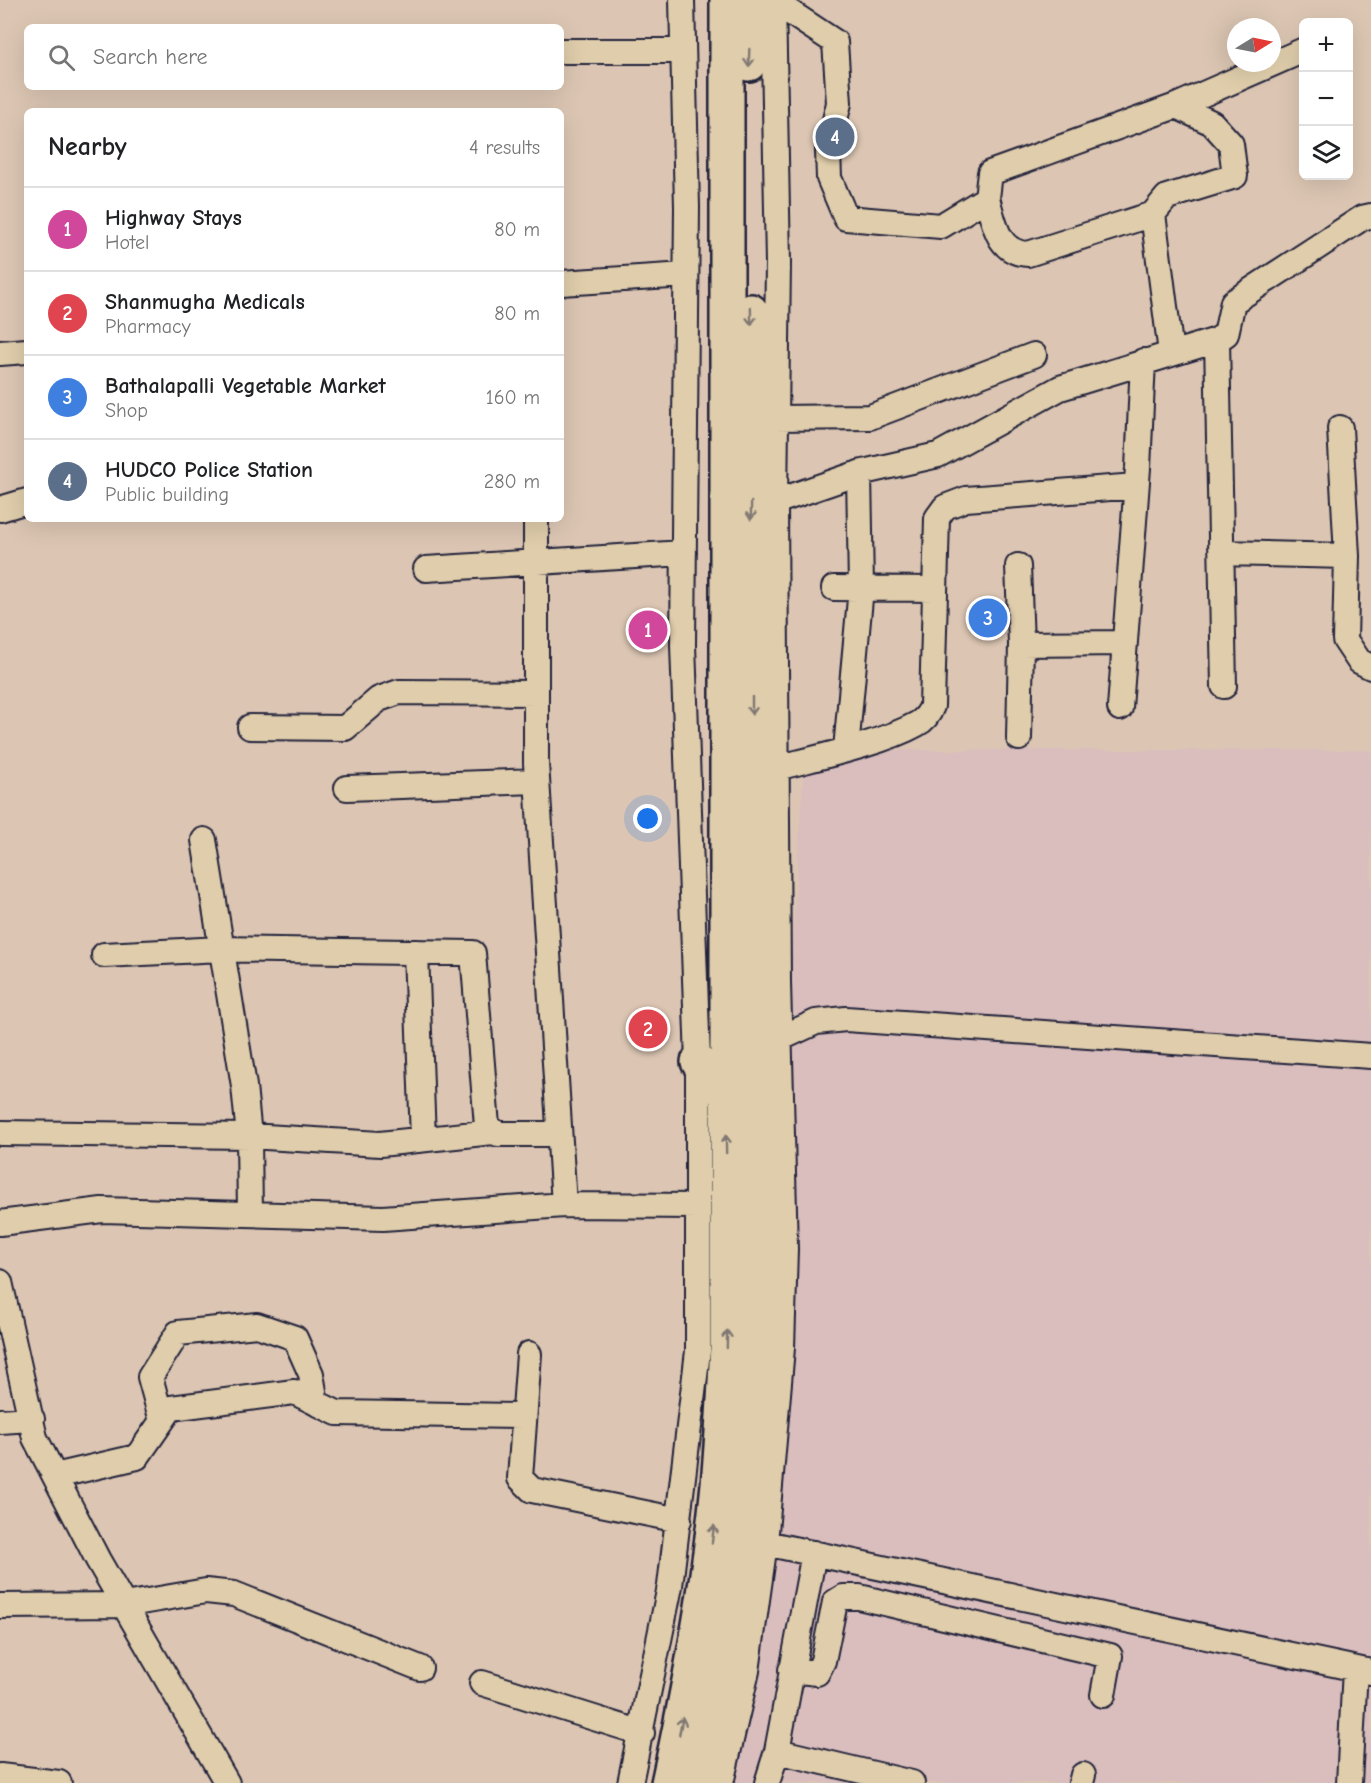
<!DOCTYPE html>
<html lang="en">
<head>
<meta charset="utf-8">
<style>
  body { margin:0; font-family:"Comic Neue",sans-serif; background:#f6f6f6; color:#202124 }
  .controls { position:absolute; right:18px; top:18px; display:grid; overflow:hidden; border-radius:9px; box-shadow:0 6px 24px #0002 }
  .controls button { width:54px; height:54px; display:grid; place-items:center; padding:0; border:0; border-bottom:2px solid #e0e0e0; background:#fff; color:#202124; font:30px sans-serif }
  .compass { position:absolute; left:1227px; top:18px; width:54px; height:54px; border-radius:50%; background:#fff; box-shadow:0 6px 24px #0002; rotate:80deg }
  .you { position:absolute; left:648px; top:819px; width:21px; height:21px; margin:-15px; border:4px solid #fff; border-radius:50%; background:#1a73e8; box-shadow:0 0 0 9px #1a73e833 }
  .badge { display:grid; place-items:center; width:39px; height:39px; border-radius:50%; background:#d93025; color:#fff; font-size:20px; font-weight:700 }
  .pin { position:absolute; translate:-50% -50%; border:3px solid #fff; box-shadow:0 2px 6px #0006 }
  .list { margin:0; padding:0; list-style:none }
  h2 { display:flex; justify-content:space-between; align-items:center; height:78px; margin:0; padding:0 24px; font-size:26px }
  h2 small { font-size:20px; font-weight:400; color:#757577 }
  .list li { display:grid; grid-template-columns:39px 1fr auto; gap:18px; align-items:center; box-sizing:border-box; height:84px; padding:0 24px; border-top:2px solid #e0e0e0 }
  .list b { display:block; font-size:22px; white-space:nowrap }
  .list p { margin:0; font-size:20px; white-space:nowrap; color:#757577 }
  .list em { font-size:20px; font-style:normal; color:#757577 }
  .icon { flex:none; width:33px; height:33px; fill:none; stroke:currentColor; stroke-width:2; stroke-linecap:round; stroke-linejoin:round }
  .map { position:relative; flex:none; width:1371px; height:1783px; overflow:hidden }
  .search { position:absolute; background:#fff; box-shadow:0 6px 24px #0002; left:24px; top:24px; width:540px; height:66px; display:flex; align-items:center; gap:15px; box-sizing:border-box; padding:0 21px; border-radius:9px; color:#757577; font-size:22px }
  .panel { position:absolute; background:#fff; box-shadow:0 6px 24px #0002; left:24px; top:108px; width:540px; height:414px; border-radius:9px }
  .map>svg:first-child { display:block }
</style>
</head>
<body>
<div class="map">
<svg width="1371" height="1783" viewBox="0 0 1371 1783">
  <rect width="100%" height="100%" fill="#dcc6b3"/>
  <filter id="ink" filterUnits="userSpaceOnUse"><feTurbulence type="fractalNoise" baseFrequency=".0167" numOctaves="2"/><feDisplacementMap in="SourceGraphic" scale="12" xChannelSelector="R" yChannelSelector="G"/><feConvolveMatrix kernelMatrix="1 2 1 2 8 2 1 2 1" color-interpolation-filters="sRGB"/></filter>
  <g filter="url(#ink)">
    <path fill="#d9bebd" d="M805,750H1371V1783H721L742,1691Z"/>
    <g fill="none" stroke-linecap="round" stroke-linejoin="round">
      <g stroke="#22223b" stroke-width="28">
        <path id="minor" d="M762,1H773L835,42L839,103L828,150L829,178L846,218L941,226L987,198L990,173L1176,106L1212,123L1231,144L1235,176L1167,197L1153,214L1171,353
          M561,51H683
          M1176,106L1304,50
          M987,198C994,222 997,253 1028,254L1153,214
          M561,283L686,275
          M1217,340L1224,686
          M0,353L27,351
          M776,418L870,417L1034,355
          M1340,428L1347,556L1345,640L1359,661L1371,667
          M775,502L859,473L938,455L1060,388L1217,340L1226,334L1233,302L1362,218L1371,216
          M0,509L27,501
          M536,519V763L564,1205
          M1222,553L1347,556
          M1018,566L1021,644
          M426,569L684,553
          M834,588L935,589
          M1120,708L1138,468L1143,361
          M250,727L345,728L379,699L399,692L536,693
          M1019,738L1021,644L1124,643
          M846,749L861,588L859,473
          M777,768C818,757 881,744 917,724C925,720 929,714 932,706L937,518L945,507L966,499L1136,486
          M347,788L537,781
          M204,840L244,1086L249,1136L250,1214
          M416,952L423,1139
          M104,955L221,949L473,953L487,1126L498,1134H559
          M768,1044L816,1022L846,1019L1371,1056
          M0,1133L249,1136L380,1144L493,1132
          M0,1223L102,1210L383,1218L564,1205L698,1206
          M0,1282L35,1438L98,1560L227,1783
          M529,1354L520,1478L532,1490L679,1520
          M0,1421L32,1419
          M162,1421L150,1377L178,1333L257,1325L295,1338L311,1374L316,1403
          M55,1476L137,1457L171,1408L294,1392L337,1413L524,1416
          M765,1543L1371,1672
          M0,1606L124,1605L206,1591L234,1594L420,1668
          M791,1670L817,1673L823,1661L835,1602L843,1597H859L1110,1656L1103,1695
          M482,1683L642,1733
          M777,1751L912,1783
          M0,1776L59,1783
          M630,1783L670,1586L698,1351V1062L683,645L687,207L682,0
          M721,1783L747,1671L765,1543L782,1348L785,1249L778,982L775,502L778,263L773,0
          M767,1783L777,1751L814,1553
          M1081,1783L1083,1775
          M1349,1783L1355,1669"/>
      </g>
      <g stroke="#22223b" stroke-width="38">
        <path id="highway" d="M749,64L750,0
          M698,1062L726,1095
          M668,1783C689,1688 707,1592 717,1494C722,1446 724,1397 727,1348V0
          M699,1783C741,1607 754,1428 759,1248L751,311"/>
      </g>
      <use href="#minor" stroke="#dfcdab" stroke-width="24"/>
      <use href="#highway" stroke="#dfcdab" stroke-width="33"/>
    </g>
    <defs><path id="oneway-shaft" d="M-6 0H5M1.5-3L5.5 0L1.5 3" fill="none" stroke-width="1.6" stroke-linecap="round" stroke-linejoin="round" transform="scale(1.5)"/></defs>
    <g stroke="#807873">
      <use href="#oneway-shaft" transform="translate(749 58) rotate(92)"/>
      <use href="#oneway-shaft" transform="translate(751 316) rotate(89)"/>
      <use href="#oneway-shaft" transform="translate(751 511) rotate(91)"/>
      <use href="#oneway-shaft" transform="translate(752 706) rotate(90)"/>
      <use href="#oneway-shaft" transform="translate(726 1144) rotate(-91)"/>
      <use href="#oneway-shaft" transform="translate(727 1339) rotate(-89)"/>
      <use href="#oneway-shaft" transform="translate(713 1534) rotate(-83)"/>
      <use href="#oneway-shaft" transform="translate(681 1726) rotate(-78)"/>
    </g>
  </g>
</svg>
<div class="controls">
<button>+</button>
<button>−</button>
<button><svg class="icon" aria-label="layers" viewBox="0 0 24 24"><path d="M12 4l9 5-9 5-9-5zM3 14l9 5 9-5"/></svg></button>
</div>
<svg class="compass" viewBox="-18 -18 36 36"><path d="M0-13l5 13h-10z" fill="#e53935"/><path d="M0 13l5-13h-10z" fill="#757577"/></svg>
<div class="you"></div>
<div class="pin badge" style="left:648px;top:630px;background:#d1479c">1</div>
<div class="pin badge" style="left:648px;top:1029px;background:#e0444e">2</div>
<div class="pin badge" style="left:988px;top:618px;background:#3f7fe0">3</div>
<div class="pin badge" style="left:835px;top:137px;background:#5c6f8a">4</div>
<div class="search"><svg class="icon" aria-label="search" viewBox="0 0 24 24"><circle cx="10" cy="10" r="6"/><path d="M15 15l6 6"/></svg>Search here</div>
<section class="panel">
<h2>Nearby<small>4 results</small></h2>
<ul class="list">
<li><span class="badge" style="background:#d1479c">1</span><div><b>Highway Stays</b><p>Hotel</p></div><em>80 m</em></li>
<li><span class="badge" style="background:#e0444e">2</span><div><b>Shanmugha Medicals</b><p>Pharmacy</p></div><em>80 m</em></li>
<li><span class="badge" style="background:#3f7fe0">3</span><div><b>Bathalapalli Vegetable Market</b><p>Shop</p></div><em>160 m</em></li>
<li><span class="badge" style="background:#5c6f8a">4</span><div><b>HUDCO Police Station</b><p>Public building</p></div><em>280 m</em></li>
</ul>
</section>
</div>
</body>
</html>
